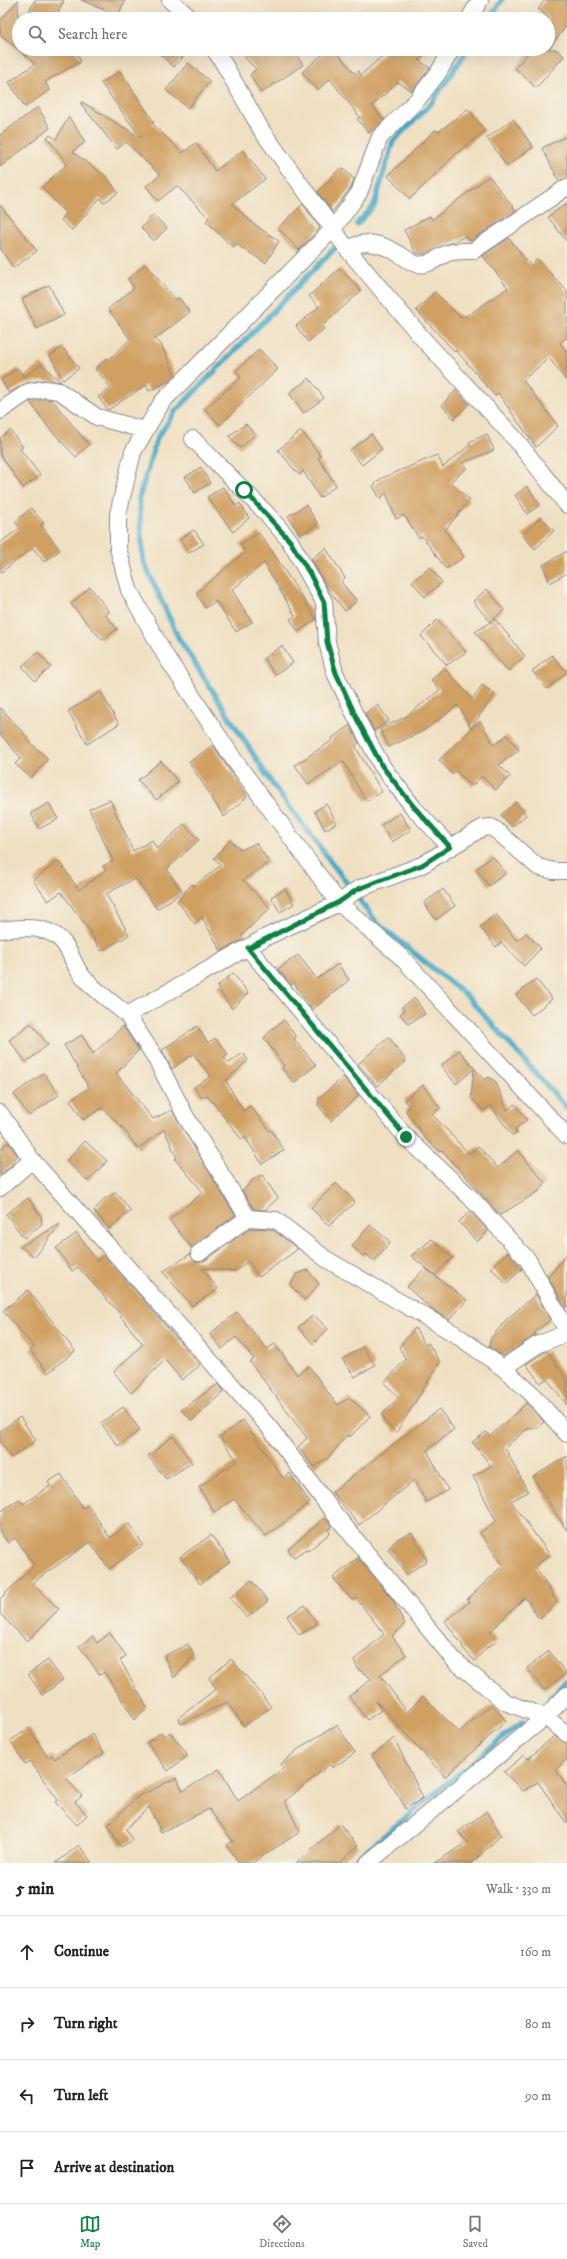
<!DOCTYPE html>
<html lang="en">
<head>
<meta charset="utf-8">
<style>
  body { margin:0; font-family:"IM FELL DW Pica",serif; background:#f2f2f2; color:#222 }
  .stop { position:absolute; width:12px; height:12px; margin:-9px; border:3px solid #0b8043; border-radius:50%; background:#fff }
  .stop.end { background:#0b8043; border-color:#fff; box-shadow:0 1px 4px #0008 }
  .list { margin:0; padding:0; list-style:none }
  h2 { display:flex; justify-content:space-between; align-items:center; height:52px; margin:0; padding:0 16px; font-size:17px }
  h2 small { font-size:13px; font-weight:400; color:#767676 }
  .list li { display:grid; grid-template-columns:26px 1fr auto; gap:12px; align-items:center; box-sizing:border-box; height:72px; padding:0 16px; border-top:1px solid #e0e0e0 }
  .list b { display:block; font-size:15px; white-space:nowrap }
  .list em { font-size:13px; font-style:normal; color:#767676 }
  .icon { flex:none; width:22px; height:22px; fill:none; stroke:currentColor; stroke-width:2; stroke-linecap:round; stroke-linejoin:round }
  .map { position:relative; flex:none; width:567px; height:1863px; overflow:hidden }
  .search { position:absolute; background:#fff; box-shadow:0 4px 16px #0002; left:12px; right:12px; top:12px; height:44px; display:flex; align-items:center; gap:10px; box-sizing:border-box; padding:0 14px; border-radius:22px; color:#767676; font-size:15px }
  .sheet { height:340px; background:#fff }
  nav { display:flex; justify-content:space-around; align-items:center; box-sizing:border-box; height:56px; border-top:1px solid #e0e0e0; background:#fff; font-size:11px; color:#767676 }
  nav a { display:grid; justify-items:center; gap:2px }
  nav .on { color:#0b8043 }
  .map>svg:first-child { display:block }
</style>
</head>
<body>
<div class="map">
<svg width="567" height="1863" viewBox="0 0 567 1863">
  <rect width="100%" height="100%" fill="#f7f3e8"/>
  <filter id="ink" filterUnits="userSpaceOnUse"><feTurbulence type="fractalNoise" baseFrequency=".025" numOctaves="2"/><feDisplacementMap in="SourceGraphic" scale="8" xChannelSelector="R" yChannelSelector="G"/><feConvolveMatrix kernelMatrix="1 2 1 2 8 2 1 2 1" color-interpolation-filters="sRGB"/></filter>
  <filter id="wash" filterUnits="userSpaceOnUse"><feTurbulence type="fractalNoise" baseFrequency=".012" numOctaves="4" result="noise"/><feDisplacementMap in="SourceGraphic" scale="16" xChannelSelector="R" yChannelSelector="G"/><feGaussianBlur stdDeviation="0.9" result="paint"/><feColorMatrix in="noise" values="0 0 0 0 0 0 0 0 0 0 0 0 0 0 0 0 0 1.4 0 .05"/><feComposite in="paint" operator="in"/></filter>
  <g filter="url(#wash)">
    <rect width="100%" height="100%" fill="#f0e0c2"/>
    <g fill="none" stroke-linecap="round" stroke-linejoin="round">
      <path stroke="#4aa9c9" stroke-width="5.5" d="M489,19L502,0
        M357,224L374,206L393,141L430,105L468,49
        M336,247L175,412L157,438L139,498L143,560L178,637L273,785L377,923L467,996L567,1108
        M550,1698L567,1680
        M351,1863L523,1721"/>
    </g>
    <g id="blocks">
      <path fill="#d0a063" d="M18,0L19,49H74L81,61L45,82L50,90L25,107L9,82L35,64L0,34V21Z
        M35,0H64L55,19H25Z
        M81,0H125L118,16Z
        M545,0H567V25L549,49H556L564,56L536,88L515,68L532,49H548V17L538,9Z
        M154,49H190L174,67Z
        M256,49H293L303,65L261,93L250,75L256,69L244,57Z
        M329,49H334L355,74L358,71L361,75L390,49H430L419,60L430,68L412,91L398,82L372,106L384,120L369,133L357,119L360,117L330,79L318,90L302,72Z
        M188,63L210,81L188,108L166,90Z
        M120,71L154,122L152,123L182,153L196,143L215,171L243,150L265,179L232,204L255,225L279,241L266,263L236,244L233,247L206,221L209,218L177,186L158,201L146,186L160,175L126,142L117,149L81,104L82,102L141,138L101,83Z
        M38,107L50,128L0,167V135Z
        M468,109L485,131L457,153L410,199L388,176L435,130L438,132Z
        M69,117L85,142L73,152L108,178L118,193L103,203L100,198L72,230L61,220L66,214L42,187L67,164L47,137L50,135L56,139Z
        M513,119L533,147L507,166L487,138Z
        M567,136V178L559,181L542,148Z
        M341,167L354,179L351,188L332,212L318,192Z
        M489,176L516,211L470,241L466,236L426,254L416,253L404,230L430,216L432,220Z
        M567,203V242L548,217Z
        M303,204L320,228L299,250L278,228Z
        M0,205L37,251L13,268L0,248Z
        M153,215L167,228L154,241L141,228Z
        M509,238L531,266L537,259L567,291V337L560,343L567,352V382L549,358L523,380L558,426L536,447L498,393L495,396L456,350L455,352L416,310L435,292L460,317L463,315L465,317L508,288L483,256Z
        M145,264L176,300L179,298L190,312L155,339L161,344L175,375L169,381L149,391L146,385L108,410L98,397L111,388L95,369L107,358L108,360L130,339L108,309L134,288L128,279Z
        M340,268L361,291L322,326L324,329L308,342L296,326L319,307L309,296Z
        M49,285L64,315L37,329L22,299Z
        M62,347L79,368L63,380L50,356Z
        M259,349L278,369L220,425L205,409L241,377L236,371Z
        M41,364L61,382L44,380L26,383L9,393L1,380L18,368L24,377Z
        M309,378L324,398L304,413L289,393Z
        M456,390L469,404L454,419L442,405Z
        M45,399L52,400L89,445L76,457L49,428L30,402Z
        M246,424L255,435L240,448L229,436Z
        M10,430L23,447L20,449L40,475L23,488L0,454V438Z
        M301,431L321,456L318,458L336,485L320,498L303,471L299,475L278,450Z
        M371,434L382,449L362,465L350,450Z
        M487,434L494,450L462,463L467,468L450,482L470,500L445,530L464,557L446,569L422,536L419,538L404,515L396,519L386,493L380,499L373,486L380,479L437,455L443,467L470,445L469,442Z
        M201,467L210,483L195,493L185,477Z
        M527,486L540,505L527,514L515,495Z
        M223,487L236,506L240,503L249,518L233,532L207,497Z
        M306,505L318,524L300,535L288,516Z
        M31,508L44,523L41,525L60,550L44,562L33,548L0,573V543L20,528L15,522Z
        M541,517L554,531L535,549L522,535Z
        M194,530L204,544L189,553L180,539Z
        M259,533L272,551L316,619L298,632L290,619L295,616L264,563L232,590L252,622L236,632L216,601L205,608L196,593L245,552L240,544Z
        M326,548L345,578L341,582L357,601L345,611L328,589L311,559Z
        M567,551V573L550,583L543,565Z
        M430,567L442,582L425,597L412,582Z
        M90,587L109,611L105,614L117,629L102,640L71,604Z
        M487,589L504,610L490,622L473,601Z
        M495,619L525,656L508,671L475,632Z
        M437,620L466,652L447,665L421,636Z
        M282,646L293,663L275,675L264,658Z
        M38,652L51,667L35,681L22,666Z
        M552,655L567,672L547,689L532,671Z
        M444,668L472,699L482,685L495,694L471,728L458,705L425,730L389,747L380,729L405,717L440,690L431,680Z
        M101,692L119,724L87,744L68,711Z
        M378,705L389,721L374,731L365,714Z
        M0,707L28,738L26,739L48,759L31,778L15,764L21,758L0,734Z
        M480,721L494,745L507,735L519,750L499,765L510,776L496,790L482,776L472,786L456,771L452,774L439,760Z
        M350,725L359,743L355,746L382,792L366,801L343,761L308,784L295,765L333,740L332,738Z
        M213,745L247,797L224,817L189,762Z
        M161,761L178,782L156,800L138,780Z
        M110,800L133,851L152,840L157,849L184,824L199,840L167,869L182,892L157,909L136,878L106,894L129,935L101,951L87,927L61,892L48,901L33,880L59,861L79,890L106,870L103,866L113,861L89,809Z
        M516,802L526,815L512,827L501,815Z
        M49,803L58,819L39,829L31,813Z
        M326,804L337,823L325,830L315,811Z
        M400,813L411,830L392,842L381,825Z
        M230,840L241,850L256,843L269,862L243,880L270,908L241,936L244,939L221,951L202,917L195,924L177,901L192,884L194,886L221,865L214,858Z
        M492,856L506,873L489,886L476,869Z
        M285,889L294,904L280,912L271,897Z
        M443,889L455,906L436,920L424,903Z
        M496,914L517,941L526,933L541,948L524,966L501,942L496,947L480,927Z
        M298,955L317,979L338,964L349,980L312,1010L294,983L291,985L278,969Z
        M233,973L248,993L232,1009L217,987Z
        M536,979L552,999L532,1015L516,995Z
        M415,998L425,1014L408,1024L400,1014L404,1011L402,1007Z
        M284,1020L296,1037L294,1039L316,1065L294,1083L282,1068L284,1066L264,1038L272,1029Z
        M31,1023L48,1045L26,1062L9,1040Z
        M123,1026L139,1050L116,1073L153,1119L172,1110L235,1215L192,1248L169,1220L203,1192L175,1159L177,1158L164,1129L138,1149L123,1128L102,1108L83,1120L70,1100L89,1088L64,1045L82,1035L93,1054Z
        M197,1026L208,1043L215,1038L228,1054L224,1058L229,1063L243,1053L248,1060L226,1081L243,1111L250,1106L270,1131L271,1130L284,1150L262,1164L245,1137L242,1140L207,1095L201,1097L194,1087L211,1076L193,1054L172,1069L162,1050Z
        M389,1037L406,1061L377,1086L358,1064Z
        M459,1050L484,1080L489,1077L496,1082L507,1110L515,1104L527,1120L515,1129L517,1133L512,1135L490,1105L484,1111L471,1098L474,1069L456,1084L441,1066Z
        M44,1073L59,1095L29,1116L14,1094Z
        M343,1077L359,1095L331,1121L318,1105L319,1098Z
        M423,1085L440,1108L432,1114L469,1154L478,1146L498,1168L518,1150L545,1183L539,1191L500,1215L442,1150L440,1152L425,1138L406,1111L409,1107L404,1100Z
        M85,1141L107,1161L88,1181L66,1161Z
        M6,1143L10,1144L17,1155L13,1164L0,1175V1151Z
        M262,1175L278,1198L265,1210L254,1209L242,1190L246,1188L252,1180Z
        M336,1183L355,1202L329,1226L311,1208Z
        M116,1192L131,1211L109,1229L94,1211L104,1199Z
        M28,1198L41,1216L42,1224L24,1238L6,1214Z
        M470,1211L488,1231L477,1242L459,1222Z
        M60,1224L35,1257L20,1247Z
        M370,1225L390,1242L374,1261L366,1254L363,1256L352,1246Z
        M251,1228L272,1229L298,1249L259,1277L248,1261L236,1271L202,1268L218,1289L192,1306L163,1272L190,1254L195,1261H204Z
        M77,1233L97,1261L104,1255L200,1365L182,1380L165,1360L131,1393L114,1372L143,1344L120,1316L121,1315L78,1267L72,1271L56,1248Z
        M432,1239L452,1258L435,1275L411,1256Z
        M508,1252L522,1269L506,1284L491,1268Z
        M567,1254V1306L565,1307L548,1277Z
        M425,1268L467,1300L449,1320L431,1309L407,1287Z
        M308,1270L319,1284L305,1300L290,1285L297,1274Z
        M28,1290L75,1351L48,1373L30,1350L34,1347L3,1311Z
        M536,1294L550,1320L534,1333L536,1335L503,1356L489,1347L491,1338L507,1319Z
        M237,1312L267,1349L275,1344L297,1375L309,1366L337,1405L350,1398L370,1416L350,1437L347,1435L328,1458L314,1467L298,1447L307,1438L250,1362L254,1359L236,1337L222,1349L210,1334Z
        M314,1315L328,1329L313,1344L298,1327Z
        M415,1328L425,1345L428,1343L440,1362L396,1433L386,1423L382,1415L399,1397L384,1383L406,1359L399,1347Z
        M363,1347L375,1365L355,1377L342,1359Z
        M547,1351L567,1380V1405L547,1379L540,1383L526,1364Z
        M218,1384L224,1391L192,1421L181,1410Z
        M527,1403L544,1422L537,1428L527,1429L505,1448L528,1492L511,1501L550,1555L535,1566L557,1602L539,1619L525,1597L490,1632L497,1641L486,1648L475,1661L462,1647L463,1646L445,1621L469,1602L467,1600L503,1565L480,1533L496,1521L473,1476L491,1466L472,1442L486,1432L490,1436Z
        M123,1407L140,1430L118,1446L101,1423Z
        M439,1409L454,1429L427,1450L448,1490L426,1502L414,1480L359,1525L332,1492Z
        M20,1417L36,1440L11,1458L0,1441V1431Z
        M243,1420L283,1478L290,1473L310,1503L266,1536L234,1499L214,1512L199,1487L237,1461L220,1437Z
        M173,1436L192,1463L166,1479L148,1456Z
        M567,1456V1531L533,1477Z
        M61,1474L83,1508L88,1505L110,1538L129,1524L143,1545L109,1569L90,1542L32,1583L59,1609L27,1641L0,1614V1599L34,1565L15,1538L8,1543L0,1531V1512L19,1499L23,1504L50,1486L48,1482Z
        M325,1518L332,1526L328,1530L330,1533L308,1551L306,1549L294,1557L288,1549Z
        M412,1533L427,1560L407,1575L388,1549L397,1539Z
        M211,1535L230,1561L200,1584L180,1557Z
        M358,1558L392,1599L405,1624L392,1636L406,1655L380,1675L407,1712L423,1696L459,1732L492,1704L506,1721L445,1777L376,1701L381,1710L367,1720L349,1696L372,1679L358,1669L354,1660L384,1634L356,1598L352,1600L333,1578Z
        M251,1580L268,1601L247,1618L230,1598Z
        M305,1605L317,1624L299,1635L287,1616Z
        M110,1633L126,1656L120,1660L147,1707L135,1720L104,1672L100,1675L79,1646L93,1636L97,1643Z
        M188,1644L194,1656L174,1678L164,1656Z
        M549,1651L566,1673L544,1690L527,1668Z
        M231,1659L259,1691L271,1707L244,1726L227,1702L181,1724L178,1718L216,1689L209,1678Z
        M48,1660L63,1680L42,1695L28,1674Z
        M337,1725L355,1753L332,1768L330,1764L285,1801L300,1832L252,1863H239L227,1845L233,1841L209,1809L161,1832L149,1807L126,1829L133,1840L121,1847L108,1825L137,1797L176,1778L183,1791L219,1769L238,1801L284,1768L281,1764L302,1746Z
        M29,1728L48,1758L52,1755L55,1759L92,1734L104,1753L66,1778L82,1796L75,1802L87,1815L77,1825L55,1802L58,1800L30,1761L25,1764L10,1741Z
        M161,1732L164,1737L170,1732L188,1755L168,1771L147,1743Z
        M554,1736L567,1743V1759L556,1770L567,1786V1824L538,1782L523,1791L504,1772L524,1755L528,1759Z
        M394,1738L423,1798L405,1809L400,1798L372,1756Z
        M487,1811L501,1835L472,1863H434L468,1842L458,1832Z
        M340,1824L358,1846L340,1863H296Z
        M79,1845L92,1863H56Z"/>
    </g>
  </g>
  <g filter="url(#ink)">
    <use href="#blocks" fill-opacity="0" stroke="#868890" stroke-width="1"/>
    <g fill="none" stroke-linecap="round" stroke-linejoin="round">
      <g stroke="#868890" stroke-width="18">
        <path id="minor" d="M170,0L191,19
          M469,19L480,0
          M214,49L224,64L262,131L348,250L423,339L517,441L567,505
          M452,49L438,73L417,100L380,137L359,193L333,229L162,402L133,452L118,514V548L129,590L165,655L235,761L339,903L402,958L567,1136
          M348,250C362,238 383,244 397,253C403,256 410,262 416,264C429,267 437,257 448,253C457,250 464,251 473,251L567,187
          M0,411L28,392L45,389L59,391L97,417L144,430
          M193,439L267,514L290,541L324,602L327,642L335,673L357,719L382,766L413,807L450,847
          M0,930C22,927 51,924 65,945C72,955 75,968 83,977C96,991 113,1003 127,1015L266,937L339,903L358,889L422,865L482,828L491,827L497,831L538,867L554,871H567
          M248,948L406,1137L470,1197L528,1260L567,1331
          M127,1015L155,1057L186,1117L248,1218L276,1220L326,1259L455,1334L503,1368L531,1393L567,1434
          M0,1113L32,1160L269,1427L333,1512L455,1661L505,1702L545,1717L567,1734
          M0,1188L32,1160
          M199,1253L248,1218
          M503,1368L537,1345L567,1333
          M368,1863L545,1717L567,1695"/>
      </g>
      <use href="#minor" stroke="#fff" stroke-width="16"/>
    </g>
  </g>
  <g fill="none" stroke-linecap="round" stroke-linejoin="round" filter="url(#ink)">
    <path stroke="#0b8043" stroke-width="5" d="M244,490L290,541L310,574L324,602L327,642L336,673L357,719L382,766L414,807L450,847L422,865L358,889L339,902L248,948L406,1137"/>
  </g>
</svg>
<div class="stop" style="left:244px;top:490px"></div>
<div class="stop end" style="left:406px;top:1137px"></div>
<div class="search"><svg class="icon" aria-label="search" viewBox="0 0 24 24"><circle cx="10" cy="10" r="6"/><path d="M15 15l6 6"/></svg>Search here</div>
</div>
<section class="sheet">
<h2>5 min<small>Walk · 330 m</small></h2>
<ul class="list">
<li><svg class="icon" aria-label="ahead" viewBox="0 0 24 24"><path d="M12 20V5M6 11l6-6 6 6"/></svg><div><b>Continue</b></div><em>160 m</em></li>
<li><svg class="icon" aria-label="right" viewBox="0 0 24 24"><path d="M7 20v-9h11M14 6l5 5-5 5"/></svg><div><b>Turn right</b></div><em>80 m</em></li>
<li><svg class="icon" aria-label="left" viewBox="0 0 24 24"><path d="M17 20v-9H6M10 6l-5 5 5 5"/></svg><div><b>Turn left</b></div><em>90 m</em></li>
<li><svg class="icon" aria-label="arrive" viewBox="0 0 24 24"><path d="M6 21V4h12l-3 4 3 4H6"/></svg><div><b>Arrive at destination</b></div></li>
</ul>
</section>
<nav>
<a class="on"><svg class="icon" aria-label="map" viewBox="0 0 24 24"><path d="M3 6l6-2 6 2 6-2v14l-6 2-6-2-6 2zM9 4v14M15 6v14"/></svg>Map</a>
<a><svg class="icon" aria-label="directions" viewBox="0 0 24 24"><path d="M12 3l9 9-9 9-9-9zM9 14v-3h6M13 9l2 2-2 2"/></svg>Directions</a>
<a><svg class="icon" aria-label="saved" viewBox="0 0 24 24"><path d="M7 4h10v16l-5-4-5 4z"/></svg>Saved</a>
</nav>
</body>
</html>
